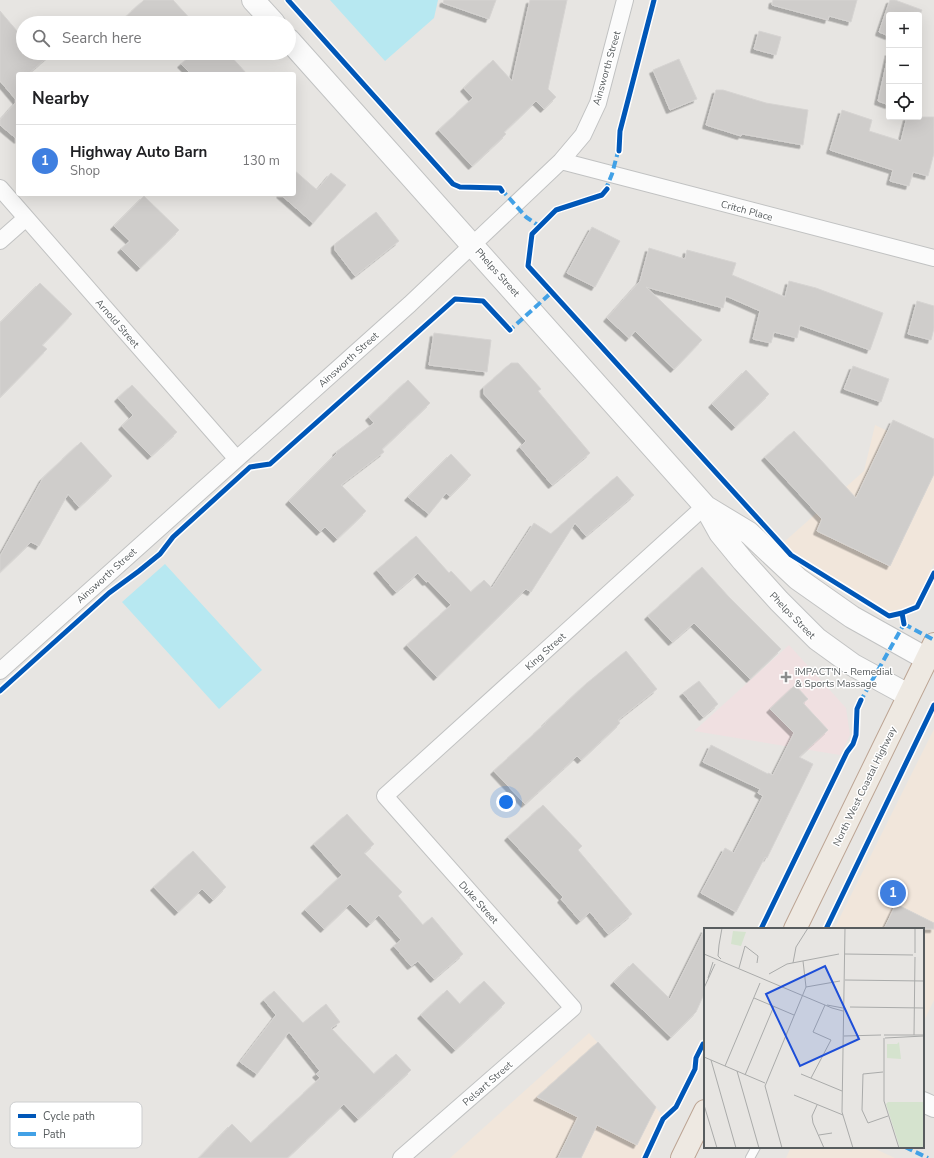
<!DOCTYPE html>
<html lang="en">
<head>
<meta charset="utf-8">
<style>
  body { margin:0; font-family:"Nunito Sans",sans-serif; background:#f6f6f6; color:#202124 }
  .controls { position:absolute; right:12px; top:12px; display:grid; overflow:hidden; border-radius:4px; box-shadow:0 4px 16px #0002 }
  .controls button { width:36px; height:36px; display:grid; place-items:center; padding:0; border:0; border-bottom:1px solid #e0e0e0; background:#fff; color:#202124; font:20px sans-serif }
  .you { position:absolute; left:506px; top:802px; width:14px; height:14px; margin:-10px; border:3px solid #fff; border-radius:50%; background:#1a73e8; box-shadow:0 0 0 6px #1a73e833 }
  .badge { display:grid; place-items:center; width:26px; height:26px; border-radius:50%; background:#7c3aed; color:#fff; font-size:13px; font-weight:700 }
  .pin { position:absolute; translate:-50% -50%; border:2px solid #fff; box-shadow:0 1px 4px #0006 }
  .list { margin:0; padding:0; list-style:none }
  h2 { display:flex; justify-content:space-between; align-items:center; height:52px; margin:0; padding:0 16px; font-size:17px }
  h2 small { font-size:13px; font-weight:400; color:#757577 }
  .list li { display:grid; grid-template-columns:26px 1fr auto; gap:12px; align-items:center; box-sizing:border-box; height:72px; padding:0 16px; border-top:1px solid #e0e0e0 }
  .list b { display:block; font-size:15px; white-space:nowrap }
  .list p { margin:0; font-size:13px; white-space:nowrap; color:#757577 }
  .list em { font-size:13px; font-style:normal; color:#757577 }
  .icon { flex:none; width:22px; height:22px; fill:none; stroke:currentColor; stroke-width:2; stroke-linecap:round; stroke-linejoin:round }
  .map { position:relative; flex:none; width:934px; height:1158px; overflow:hidden }
  .search { position:absolute; background:#fff; box-shadow:0 4px 16px #0002; left:16px; top:16px; width:280px; height:44px; display:flex; align-items:center; gap:10px; box-sizing:border-box; padding:0 14px; border-radius:22px; color:#757577; font-size:15px }
  .panel { position:absolute; background:#fff; box-shadow:0 4px 16px #0002; left:16px; top:72px; width:280px; height:124px; border-radius:4px }
  .map>svg:first-child { display:block }
</style>
</head>
<body>
<div class="map">
<svg width="934" height="1158" viewBox="0 0 934 1158">
  <defs>
    <filter id="shadow"><feDropShadow dx="-3.5" dy="3.5" stdDeviation="0" flood-color="#0004"/></filter>
  </defs>
  <rect width="100%" height="100%" fill="#e7e5e2"/>
  <path fill="#f1e6db" d="M875,425L934,453V564L914,605L889,612L790,549L784,542L864,471Z
    M934,729V1000L923,1023V929H834Z
    M589,1033L662,1115L642,1158H450Z
    M791,1147H871L895,1158H786Z"/>
  <path fill="#f0e0e1" d="M789,645L846,708L850,735L840,755L694,731Z"/>
  <path fill="#b7e8f1" d="M330,0H438L434,18L385,61Z
    M165,564L262,670L219,709L122,602Z"/>
  <path fill="#cfcdcb" stroke="#d6d4d2" filter="url(#shadow)" d="M144,0H173L194,23H119Z
    M444,0H496L489,19L443,3Z
    M530,0H567L548,89L556,97L544,109L536,101L504,132L506,134L472,166L439,130L473,98L464,88L493,60L512,81Z
    M773,0H857L851,22L829,16L828,20L772,5Z
    M890,0H895L922,10L919,17V15H889V36L879,32Z
    M0,11L23,38V53H52L28,74H18V140L0,125V120L17,101L0,81Z
    M759,31L781,37L776,55L754,49Z
    M889,52V105L878,101Z
    M194,53H228L247,74H191L181,64Z
    M679,59L697,99L670,110L653,70Z
    M716,90H723L766,103L808,110L803,145L742,134L741,136L706,125Z
    M842,110L872,120L869,131L901,141L907,117H934V153L928,176L913,172L909,186L890,181L893,170L830,150Z
    M294,170L317,190L331,173L346,185L313,223L280,194H294Z
    M144,196L179,230L140,268L121,249L130,241L114,226Z
    M376,212L399,241L355,276L335,250V244Z
    M592,227L620,241L595,287L567,273Z
    M649,248L685,259L687,250L736,263L732,275L785,297L789,281L816,288L883,313L870,350L800,325L797,338L774,332L771,343L753,339L760,311L726,296L723,308L646,287L702,340L674,369L635,331L629,338L607,318L640,281Z
    M40,283L72,314L42,345L47,349L0,397V323Z
    M917,301L934,306V328L931,340L908,334Z
    M434,333L491,340L487,372L429,365Z
    M511,363H518L541,389L538,391L590,453L552,485L520,447L526,441L484,394V387Z
    M853,366L889,379L881,402L844,389Z
    M746,370L769,394L735,427L712,404Z
    M408,380L430,403L382,449L384,452L341,485L366,511L337,539L325,527L320,532L289,501L337,453L336,452L374,423L369,417Z
    M132,385L177,432L151,456L122,426L133,415L118,398Z
    M893,420L934,439V474L890,566L817,531L822,519L765,457L794,431L856,498Z
    M81,442L112,476L79,507L68,494L39,546L31,542L0,572V556L43,478Z
    M451,454L471,475L450,496L446,493L429,514L408,497Z
    M617,476L634,495L586,536L575,523L531,592L526,589L437,677L407,645L451,605L428,581L426,582L418,573L396,592L377,570L416,536L449,573L451,571L471,592L484,580L492,588L534,523L551,534Z
    M702,567L729,597L781,649L750,679L694,623L672,642L648,616Z
    M626,651L657,689L618,720L620,723L581,760L577,756L525,804L494,771L546,723H545L586,684Z
    M699,681L718,704L703,717L683,693Z
    M795,685L808,699L803,703L828,730L799,757L813,764L767,858L765,857L736,912L701,893L725,848L734,853L763,796L758,793L760,789L703,762L711,745L768,774V773L773,775L794,733L770,709Z
    M543,805L582,846L578,850L632,914L608,934L590,912L580,921L561,899L563,897L508,837Z
    M347,814L374,844L364,853L402,892L398,896L423,925L432,917L463,954L434,979L418,961L411,966L394,946L401,940L379,915L370,924L350,904L324,929L305,910L342,875L314,844Z
    M193,851L226,887L213,900L202,889L178,912L154,887Z
    M896,904L934,923V929H884Z
    M705,929V992L696,1012L671,1037L614,982L633,963L670,999Z
    M484,981L505,1003L455,1050L421,1015L447,990L460,1004Z
    M274,991L303,1023L326,1004L340,1022L331,1028L374,1074L396,1054L411,1070L358,1119L344,1104L287,1158H199L232,1124L251,1143L320,1078L316,1074L320,1071L289,1032L257,1074L240,1062L276,1015L264,1000Z
    M598,1042L656,1107L637,1145L597,1125L581,1158H558L578,1117L537,1097Z"/>
  <g fill="none" stroke-linecap="round" stroke-linejoin="round">
    <g stroke="#c1c2c2" stroke-width="10">
      <path id="service" d="M750,1158L756,1147"/>
    </g>
    <g stroke="#c1c2c2" stroke-width="18">
      <path id="minor" d="M561,161L934,258
        M0,188L236,458
        M0,241L26,218
        M0,671L410,304L561,161L583,135L598,103L625,0
        M401,1158L573,1008L385,796L705,506"/>
    </g>
    <g stroke="#c1c2c2" stroke-width="22">
      <path id="tertiary" d="M923,1102L934,1107"/>
    </g>
    <g stroke="#c2c3c3" stroke-width="24">
      <path id="secondary" d="M253,0L274,23
        M289,40L705,506L720,533L743,561L779,601L817,639L853,665L908,695
        M706,507L749,533L798,579L852,617L927,659"/>
    </g>
    <g stroke="#bca493" stroke-width="24">
      <path id="trunk" d="M795,929L934,644
        M682,1158L705,1111"/>
    </g>
    <use href="#service" stroke="#fbfbfb" stroke-width="8"/>
    <use href="#minor" stroke="#fbfbfb" stroke-width="16"/>
    <use href="#tertiary" stroke="#fbfbfb" stroke-width="20"/>
    <use href="#secondary" stroke="#fbfbfb" stroke-width="22"/>
    <use href="#trunk" stroke="#eee9e2" stroke-width="22"/>
    <path stroke="#42a1e6" stroke-width="4" stroke-dasharray="8 4" stroke-linecap="butt" d="M501,189L526,217L539,226
      M605,191L612,174L619,148
      M508,328L510,330L552,292
      M904,624L934,640
      M860,702L904,624L903,622
      M905,1147L928,1158"/>
    <g stroke="#fff" stroke-width="8">
      <path id="cycleway" d="M288,0L453,184L460,187L500,188L502,191
        M619,151L620,131L654,0
        M607,189L602,195L556,210L532,234L528,266L791,555L889,616L902,613
        M904,624L902,613L917,607L934,573
        M0,691L109,593L139,571L160,554L173,537L250,467L270,464L455,299L483,301L510,330
        M761,929L847,752L853,744L856,735L857,709L861,700
        M826,929L934,705
        M645,1158L663,1119L676,1107L695,1069L696,1058L703,1044"/>
    </g>
    <use href="#cycleway" stroke="#0057b8" stroke-width="5"/>
  </g>
  <path fill="#8a8d8d" stroke="#fff" stroke-width="1.5" d="M784 671h4v4h4v4h-4v4h-4v-4h-4v-4h4z"/>
  <g text-anchor="middle" stroke-width="3" stroke-linejoin="round" paint-order="stroke">
    <g font-size="10" fill="#585d5f" stroke="#fff">
      <text transform="translate(606 68) rotate(-74)" y="4">Ainsworth Street</text>
      <text transform="translate(747 210) rotate(15)" y="4">Critch Place</text>
      <text transform="translate(498 272) rotate(48)" y="4">Phelps Street</text>
      <text transform="translate(118 323) rotate(49)" y="4">Arnold Street</text>
      <text transform="translate(348 359) rotate(-42)" y="4">Ainsworth Street</text>
      <text transform="translate(106 575) rotate(-42)" y="4">Ainsworth Street</text>
      <text transform="translate(793 615) rotate(46)" y="4">Phelps Street</text>
      <text transform="translate(545 651) rotate(-42)" y="4">King Street</text>
      <text transform="translate(864 786) rotate(-64)" y="4">North West Coastal Highway</text>
      <text transform="translate(479 902) rotate(48)" y="4">Duke Street</text>
      <text transform="translate(487 1083) rotate(-41)" y="4">Pelsart Street</text>
    </g>
    <g font-size="10" fill="#585d5f" stroke="#fff" text-anchor="start">
      <text x="795" y="675">iMPACT'N - Remedial<tspan x="795" dy="12">&amp; Sports Massage</tspan></text>
    </g>
  </g>
  <g transform="translate(704 928)">
    <rect width="220" height="220" fill="#e7e5e2"/>
    <path d="M29,3L42,4L37,18L27,16ZM195,114L197,131L183,130V116H193ZM184,174H220V220H196L182,176Z" fill="#d5e3ce"/>
    <path fill="none" stroke="#aaabaa" stroke-width="1" d="M141,0L138,184L149,220M15,17L18,0M15,17L14,28L17,31M211,25V0M0,26L128,80L139,83M141,26L209,27M89,35L92,19L104,0M35,40L41,18L54,28L53,35M65,46L83,36L135,26M4,50L9,34M141,52L220,53M102,59L136,53M0,60L11,36M50,70L90,87M123,77L139,80M146,79L220,80M180,107H220M210,107L211,29M140,108L177,107M180,110V173L195,220M181,110L220,108M0,129L61,155M7,132L32,220M21,138L56,55M33,143L55,220M179,144L159,146L158,182L164,195L184,188M97,146L138,163M41,147L70,78M107,150L127,112L109,104L121,77M90,167L139,187M0,177L13,220M113,177L108,188L109,195L120,220M115,207L128,205M78,220L61,158L102,59L99,33"/>
    <path fill="#1d4ed8" fill-opacity="0.15" stroke="#1d4ed8" stroke-width="2" d="M121,38L155,111L96,138L62,66Z"/>
    <rect width="220" height="220" fill="none" stroke="#585d5f" stroke-width="2"/>
  </g>
  <rect x="10" y="1102" width="132" height="46" rx="6" fill="#fff" stroke="#cdcecf" stroke-width="1"/>
  <rect x="18" y="1114" width="18" height="4" fill="#0057b8"/>
  <rect x="18" y="1132" width="18" height="4" fill="#42a1e6"/>
  <g font-size="11" fill="#585d5f">
    <text x="43" y="1120">Cycle path</text>
    <text x="43" y="1138">Path</text>
  </g>
</svg>
<div class="controls">
<button>+</button>
<button>−</button>
<button><svg class="icon" aria-label="locate" viewBox="0 0 24 24"><circle cx="12" cy="12" r="6"/><path d="M12 2v4M12 18v4M2 12h4M18 12h4"/></svg></button>
</div>
<div class="you"></div>
<div class="pin badge" style="left:893px;top:893px;background:#3f7fe0">1</div>
<div class="search"><svg class="icon" aria-label="search" viewBox="0 0 24 24"><circle cx="10" cy="10" r="6"/><path d="M15 15l6 6"/></svg>Search here</div>
<section class="panel">
<h2>Nearby<small></small></h2>
<ul class="list">
<li><span class="badge" style="background:#3f7fe0">1</span><div><b>Highway Auto Barn</b><p>Shop</p></div><em>130 m</em></li>
</ul>
</section>
</div>
</body>
</html>
